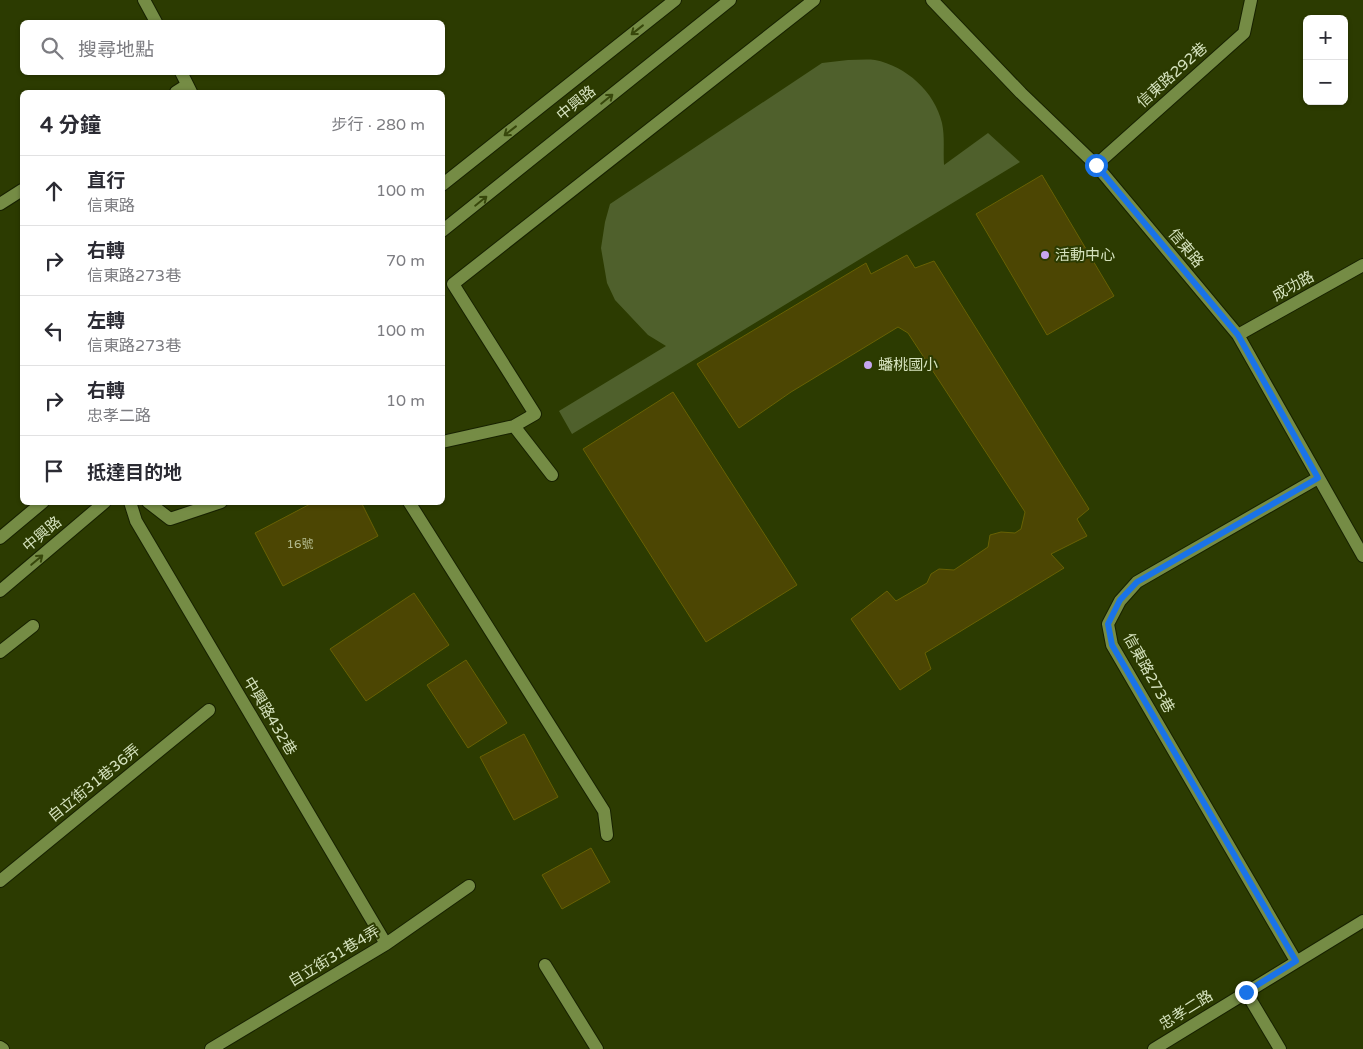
<!DOCTYPE html>
<html lang="zh-TW">
<head>
<meta charset="utf-8">
<style>
  body { margin:0; font-family:"Varela Round","Noto Sans TC",sans-serif; background:#f7f7f7; color:#2b2b33 }
  .controls { position:absolute; right:15px; top:15px; display:grid; overflow:hidden; border-radius:8px; box-shadow:0 1px 4px #0004 }
  .controls button { width:45px; height:45px; display:grid; place-items:center; padding:0; border:0; border-bottom:1px solid #e1e1e2; background:#fff; color:#2b2b33; font:25px sans-serif }
  .stop { position:absolute; width:15px; height:15px; margin:-11px; border:4px solid #1a73e8; border-radius:50%; background:#fff }
  .stop.end { background:#1a73e8; border-color:#fff; box-shadow:0 1px 5px #0008 }
  .list { margin:0; padding:0; list-style:none }
  h2 { display:flex; justify-content:space-between; align-items:center; height:65px; margin:0; padding:0 20px; font-size:21px }
  h2 small { font-size:16px; font-weight:400; color:#7c7c81 }
  .list li { display:grid; grid-template-columns:32px 1fr auto; gap:15px; align-items:center; box-sizing:border-box; height:70px; padding:0 20px; border-top:1px solid #e1e1e2 }
  .list b { display:block; font-size:19px; white-space:nowrap }
  .list p { margin:0; font-size:16px; white-space:nowrap; color:#7c7c81 }
  .list em { font-size:16px; font-style:normal; color:#7c7c81 }
  .icon { flex:none; width:28px; height:28px; fill:none; stroke:currentColor; stroke-width:2; stroke-linecap:round; stroke-linejoin:round }
  .map { position:relative; flex:none; width:1363px; height:1049px; overflow:hidden }
  .search { position:absolute; background:#fff; box-shadow:0 1px 4px #0004; left:20px; top:20px; width:425px; height:55px; display:flex; align-items:center; gap:12px; box-sizing:border-box; padding:0 18px; border-radius:8px; color:#7c7c81; font-size:19px }
  .panel { position:absolute; background:#fff; box-shadow:0 1px 4px #0004; left:20px; top:90px; width:425px; height:415px; border-radius:8px }
  .map>svg:first-child { display:block }
</style>
</head>
<body>
<div class="map">
<svg width="1363" height="1049" viewBox="0 0 1363 1049">
  <rect width="100%" height="100%" fill="#2c3b01"/>
  <path fill="#4f602c" d="M848,60C857,60 867,59 875,60C906,66 935,92 942,123C945,137 943,151 944,165L988,133L1020,162L572,434L559,411L666,346L648,335L615,300L607,283L601,248L605,222L610,204L822,63Z"/>
  <path fill="#4c4603" stroke="#686104" d="M1042,175L1114,296L1047,335L976,214Z
    M907,255L915,268L934,261L1089,509L1077,519L1087,536L1051,554L1064,568L925,653L931,669L900,690L851,619L887,591L896,601L927,583L931,574L939,569L954,570L988,547L990,535L1001,532L1015,533L1021,529L1025,512L908,333L898,327L791,392L739,428L697,364L866,263L871,274Z
    M673,392L797,585L706,642L583,449Z
    M314,502H361L378,536L283,586L255,533Z
    M414,593L449,645L366,701L330,649Z
    M466,660L507,723L468,748L427,685Z
    M524,734L558,797L514,820L480,757Z
    M591,848L610,882L562,909L542,875Z"/>
  <g fill="none" stroke-linecap="round" stroke-linejoin="round">
    <g stroke="#172100" stroke-width="14">
      <path id="service" d="M1096,165L1244,33L1251,0
        M514,426L552,475
        M442,442L514,426L535,414L453,284L814,0
        M130,502L136,521L386,944
        M148,502L170,519L221,502
        M409,502L604,811L607,835
        M0,652L33,626
        M0,881L209,710
        M545,965L597,1049
        M1246,992L1280,1049
        M0,1047L3,1049
        M211,1049L386,944L469,886"/>
    </g>
    <g stroke="#172100" stroke-width="14">
      <path id="minor" d="M144,0L156,22
        M932,0L1021,93L1096,165L1238,335L1363,556
        M181,72L191,92
        M176,92L187,85
        M0,204L22,190
        M1238,335L1363,265
        M1296,961L1112,645L1108,624L1120,601L1137,582L1318,478
        M1154,1049L1363,921"/>
    </g>
    <g stroke="#172100" stroke-width="14">
      <path id="tertiary" d="M442,185L675,0
        M442,231L730,0
        M0,538L43,502
        M0,591L105,502"/>
    </g>
    <use href="#service" stroke="#758c45" stroke-width="12"/>
    <use href="#minor" stroke="#758c45" stroke-width="12"/>
    <use href="#tertiary" stroke="#758c45" stroke-width="12"/>
  </g>
  <defs><path id="oneway-shaft" d="M-6 0H5M1.5-3L5.5 0L1.5 3" fill="none" stroke-width="1.6" stroke-linecap="round" stroke-linejoin="round" transform="scale(1.25)"/></defs>
  <g stroke="#37470b">
    <use href="#oneway-shaft" transform="translate(637 30) rotate(142)"/>
    <use href="#oneway-shaft" transform="translate(607 99) rotate(-39)"/>
    <use href="#oneway-shaft" transform="translate(510 131) rotate(142)"/>
    <use href="#oneway-shaft" transform="translate(481 201) rotate(-39)"/>
    <use href="#oneway-shaft" transform="translate(37 560) rotate(-40)"/>
  </g>
  <g fill="none" stroke-linecap="round" stroke-linejoin="round">
    <path stroke="#1a73e8" stroke-width="6" d="M1096,165L1238,335L1318,478L1137,582L1120,600L1108,624L1112,645L1296,961L1246,992"/>
  </g>
  <g fill="#c6a6f0" stroke="#2c3b01" stroke-width="2">
    <circle cx="1045" cy="255" r="5"/>
    <circle cx="868" cy="365" r="5"/>
  </g>
  <g text-anchor="middle" stroke-width="4" stroke-linejoin="round" paint-order="stroke">
    <g font-size="12" fill="#b3bb8f">
      <text x="300" y="548">16號</text>
    </g>
    <g font-size="15" fill="#d5e2be" stroke="#2c3b01">
      <text transform="translate(1172 75) rotate(-42)" y="5">信東路292巷</text>
      <text transform="translate(576 103) rotate(-39)" y="5">中興路</text>
      <text transform="translate(1186 248) rotate(50)" y="5">信東路</text>
      <text transform="translate(1293 286) rotate(-29)" y="5">成功路</text>
      <text transform="translate(42 534) rotate(-40)" y="5">中興路</text>
      <text transform="translate(1149 673) rotate(61)" y="5">信東路273巷</text>
      <text transform="translate(270 716) rotate(59)" y="5">中興路432巷</text>
      <text transform="translate(94 783) rotate(-39)" y="5">自立街31巷36弄</text>
      <text transform="translate(334 956) rotate(-31)" y="5">自立街31巷4弄</text>
      <text transform="translate(1186 1010) rotate(-32)" y="5">忠孝二路</text>
    </g>
    <g font-size="15" fill="#d5e2be" stroke="#2c3b01" text-anchor="start">
      <text x="1055" y="260">活動中心</text>
      <text x="878" y="370">蟠桃國小</text>
    </g>
  </g>
</svg>
<div class="controls">
<button>+</button>
<button>−</button>
</div>
<div class="stop" style="left:1096px;top:165px"></div>
<div class="stop end" style="left:1246px;top:992px"></div>
<div class="search"><svg class="icon" aria-label="search" viewBox="0 0 24 24"><circle cx="10" cy="10" r="6"/><path d="M15 15l6 6"/></svg>搜尋地點</div>
<section class="panel">
<h2>4 分鐘<small>步行 · 280 m</small></h2>
<ul class="list">
<li><svg class="icon" aria-label="ahead" viewBox="0 0 24 24"><path d="M12 20V5M6 11l6-6 6 6"/></svg><div><b>直行</b><p>信東路</p></div><em>100 m</em></li>
<li><svg class="icon" aria-label="right" viewBox="0 0 24 24"><path d="M7 20v-9h11M14 6l5 5-5 5"/></svg><div><b>右轉</b><p>信東路273巷</p></div><em>70 m</em></li>
<li><svg class="icon" aria-label="left" viewBox="0 0 24 24"><path d="M17 20v-9H6M10 6l-5 5 5 5"/></svg><div><b>左轉</b><p>信東路273巷</p></div><em>100 m</em></li>
<li><svg class="icon" aria-label="right" viewBox="0 0 24 24"><path d="M7 20v-9h11M14 6l5 5-5 5"/></svg><div><b>右轉</b><p>忠孝二路</p></div><em>10 m</em></li>
<li><svg class="icon" aria-label="arrive" viewBox="0 0 24 24"><path d="M6 21V4h12l-3 4 3 4H6"/></svg><div><b>抵達目的地</b></div></li>
</ul>
</section>
</div>
</body>
</html>
